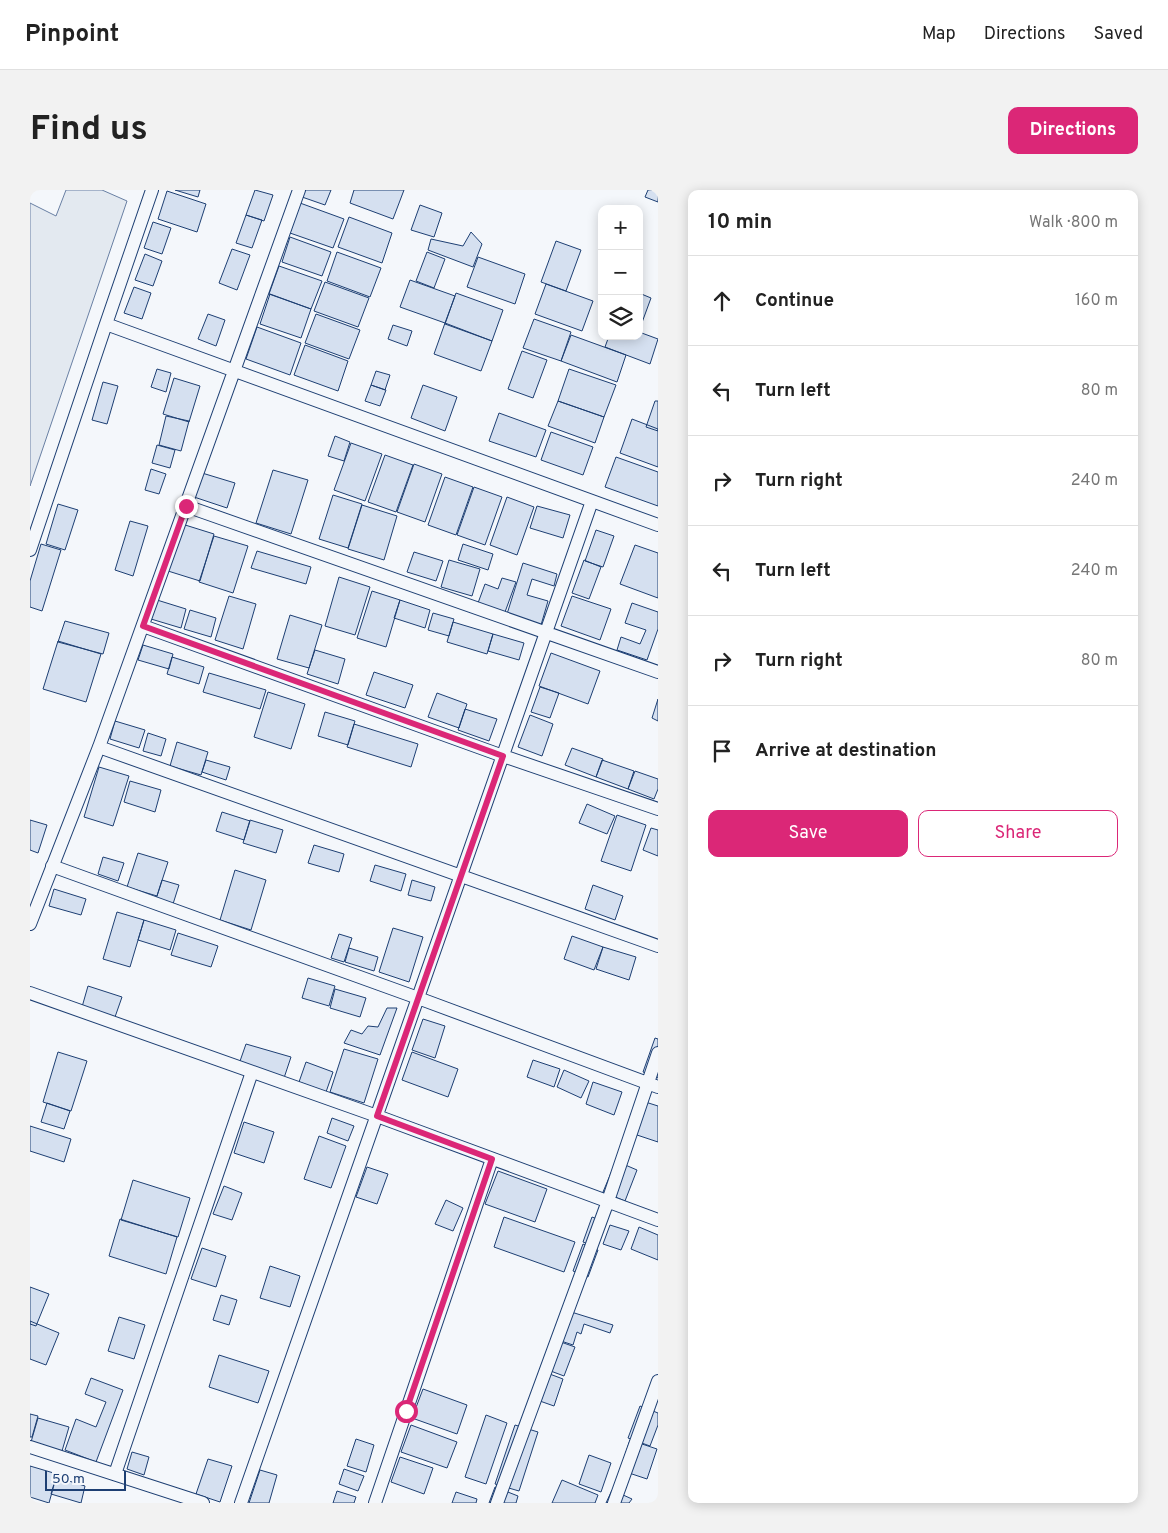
<!DOCTYPE html>
<html lang="en">
<head>
<meta charset="utf-8">
<style>
  body { margin:0; font-family:Overpass,sans-serif; background:#f2f2f2; color:#222 }
  .controls { position:absolute; right:15px; top:15px; display:grid; overflow:hidden; border-radius:10px; box-shadow:0 2px 12px #0003 }
  .controls button { width:45px; height:45px; display:grid; place-items:center; padding:0; border:0; border-bottom:1px solid #e0e0e0; background:#fff; color:#222; font:25px sans-serif }
  .scale { position:absolute; left:15px; bottom:12px; width:81px; box-sizing:border-box; padding-left:5px; border:2px solid #1d3f73; border-top:0; font-size:14px; line-height:18px; white-space:nowrap; color:#1d3f73; -webkit-text-stroke:4px #f4f7fb; paint-order:stroke }
  .stop { position:absolute; width:15px; height:15px; margin:-11px; border:4px solid #db2777; border-radius:50%; background:#fff }
  .stop.end { background:#db2777; border-color:#fff; box-shadow:0 1px 5px #0008 }
  .list { margin:0; padding:0; list-style:none }
  h2 { display:flex; justify-content:space-between; align-items:center; height:65px; margin:0; padding:0 20px; font-size:21px }
  h2 small { font-size:16px; font-weight:400; color:#767676 }
  .list li { display:grid; grid-template-columns:32px 1fr auto; gap:15px; align-items:center; box-sizing:border-box; height:90px; padding:0 20px; border-top:1px solid #e0e0e0 }
  .list b { display:block; font-size:19px; white-space:nowrap }
  .list em { font-size:16px; font-style:normal; color:#767676 }
  .actions { display:flex; gap:10px; padding:15px 20px }
  .actions a { flex:1; padding:11px 0; border:1px solid #db2777; border-radius:10px; text-align:center; font-size:18px; color:#db2777 }
  .actions .main { background:#db2777; color:#fff }
  .icon { flex:none; width:28px; height:28px; fill:none; stroke:currentColor; stroke-width:2; stroke-linecap:round; stroke-linejoin:round }
  .map { position:relative; flex:none; width:628px; height:1313px; overflow:hidden; border-radius:10px }
  header { display:flex; align-items:center; gap:30px; box-sizing:border-box; height:70px; padding:0 25px; background:#fff; border-bottom:1px solid #e0e0e0 }
  header strong { font-size:24px }
  nav { display:flex; gap:28px; margin-inline-start:auto; font-size:18px }
  .intro { display:flex; align-items:center; justify-content:space-between; box-sizing:border-box; height:120px; padding:0 30px }
  h1 { margin:0; font-size:35px }
  .button { padding:12px 22px; border-radius:10px; background:#db2777; color:#fff; font-size:18px; font-weight:700 }
  main { display:flex; gap:30px; padding:0 30px }
  aside { flex:1; background:#fff; border-radius:10px; box-shadow:0 2px 12px #0003 }
  .map>svg:first-child { display:block }
</style>
</head>
<body>
<header>
<strong>Pinpoint</strong>
<nav><a>Map</a><a>Directions</a><a>Saved</a></nav>
</header>
<div class="intro"><h1>Find us</h1><a class="button">Directions</a></div>
<main>
<div class="map">
<svg width="628" height="1313" viewBox="0 0 628 1313">
  <rect width="100%" height="100%" fill="#f4f7fb"/>
  <path fill="#e3e9f0" stroke="#687fa3" d="M36,0H72L97,11L0,296V13L26,26Z"/>
  <path fill="#d5e0f0" stroke="#1d3f73" d="M145,0H170L168,7Z
    M225,0L243,5L234,31L216,25Z
    M275,0H301L295,15L272,7Z
    M324,0H374L363,29L320,13Z
    M618,0H628V12L615,7Z
    M137,1L176,14L167,42L128,29Z
    M270,13L314,29L303,58L260,43Z
    M390,15L412,23L404,47L381,40Z
    M216,25L232,30L222,58L206,53Z
    M319,27L362,43L352,73L308,57Z
    M123,32L141,38L132,64L114,58Z
    M441,42L452,54L443,77L398,60L401,49L433,56Z
    M260,47L301,62L292,86L252,72Z
    M526,51L551,60L536,101L511,92Z
    M202,59L220,65L207,100L189,93Z
    M307,62L351,78L340,107L297,91Z
    M397,62L415,69L404,98L386,91Z
    M115,64L132,71L123,96L105,90Z
    M448,67L495,84L485,114L437,97Z
    M249,76L292,91L281,119L239,104Z
    M380,90L425,106L415,133L370,117Z
    M295,92L339,108L328,137L284,121Z
    M516,94L563,111L552,141L505,124Z
    M104,97L121,103L112,129L94,123Z
    M426,103L473,120L462,151L415,134Z
    M609,103L621,108L610,138H609Z
    M240,104L281,119L271,148L230,134Z
    M178,124L195,130L186,156L168,149Z
    M286,124L330,140L319,169L275,153Z
    M504,129L541,142L531,171L493,158Z
    M415,133L462,151L451,181L404,164Z
    M363,135L382,141L377,156L358,149Z
    M227,137L271,153L260,185L216,169Z
    M609,142L628,149L620,174L575,157L579,146H609Z
    M541,145L596,165L587,192L531,171Z
    M275,155L318,171L308,201L264,185Z
    M492,161L517,170L503,208L478,199Z
    M127,179L141,183L136,202L121,197Z
    M539,179L586,195L574,227L528,211Z
    M346,181L360,185L355,200L341,195Z
    M144,188L170,196L159,232L133,224Z
    M73,192L88,196L77,234L62,230Z
    M341,195L356,200L350,216L335,211Z
    M393,195L427,207L415,241L381,228Z
    M528,211L574,227L565,253L518,236Z
    M625,211H628V241L616,237Z
    M469,223L516,240L506,267L459,251Z
    M136,226L159,231L151,261L129,255Z
    M602,229L628,239V277L590,263Z
    M521,242L563,257L553,285L511,270Z
    M305,246L320,252L314,271L298,266Z
    M321,253L352,264L335,311L304,300Z
    M127,255L145,260L140,278L122,273Z
    M355,265L383,275L366,322L338,312Z
    M586,267L628,282V316L575,297Z
    M384,274L412,284L395,332L367,322Z
    M121,279L136,284L129,304L115,300Z
    M243,280L278,290L261,344L226,333Z
    M172,283L205,293L197,318L164,307Z
    M415,287L443,297L426,345L398,335Z
    M444,297L472,307L455,355L427,345Z
    M303,305L332,314L318,358L289,349Z
    M477,307L504,317L487,365L460,355Z
    M28,314L48,320L35,360L16,354Z
    M332,315L367,326L354,370L318,359Z
    M507,316L540,325L533,348L500,338Z
    M100,331L118,336L103,386L85,380Z
    M152,334L184,344L170,391L138,381Z
    M566,340L584,346L573,377L555,371Z
    M184,346L218,356L203,403L169,392Z
    M11,354L31,360L12,421L0,417V391Z
    M433,354L463,364L458,380L428,370Z
    M605,355L628,363V408L590,394Z
    M227,361L281,377L276,394L221,378Z
    M384,362L413,371L406,391L377,382Z
    M419,370L450,379L442,406L411,397Z
    M554,370L571,377L559,409L542,403Z
    M493,373L527,384L524,396L502,389L497,405L518,411L511,435L477,424Z
    M309,387L340,397L325,445L295,436Z
    M472,388L486,392L475,422L448,413L455,394L468,399Z
    M342,401L370,410L356,457L327,448Z
    M199,406L226,414L213,459L185,450Z
    M542,406L581,419L570,450L531,436Z
    M127,410L156,419L151,438L121,429Z
    M370,410L400,420L395,438L364,428Z
    M602,413L628,422V439L617,470L587,460L591,447L610,454L616,440L595,433Z
    M160,420L186,428L181,447L154,439Z
    M403,423L424,429L419,446L398,440Z
    M260,425L292,435L279,478L247,469Z
    M35,431L79,443L73,464L28,452Z
    M423,432L463,444L457,464L417,452Z
    M463,444L494,453L489,470L458,461Z
    M28,451L71,464L56,512L13,499Z
    M113,455L143,464L139,479L108,470Z
    M285,460L315,469L308,494L277,484Z
    M521,463L570,481L558,514L509,496Z
    M142,467L174,477L169,494L137,484Z
    M344,482L383,495L375,518L336,505Z
    M179,483L236,500L230,519L173,502Z
    M510,497L529,503L520,528L501,522Z
    M238,502L275,514L261,559L224,547Z
    M407,503L437,514L429,538L398,527Z
    M628,509V531L622,528Z
    M435,519L467,529L459,551L428,540Z
    M295,522L325,531L318,555L288,546Z
    M500,525L523,534L512,566L488,557Z
    M85,531L115,540L109,558L80,549Z
    M324,534L388,554L381,577L317,557Z
    M118,543L136,549L131,566L113,561Z
    M147,552L178,562L171,585L140,576Z
    M542,558L573,569L566,587L535,575Z
    M176,570L200,577L196,590L172,582Z
    M572,570L604,581L598,599L566,587Z
    M69,577L99,586L83,636L54,627Z
    M605,581L628,589V599L624,609L598,599Z
    M100,591L131,600L125,622L94,612Z
    M557,614L585,626L577,644L549,633Z
    M192,622L220,631L214,650L186,641Z
    M587,625L616,635L601,681L571,671Z
    M0,630L17,635L8,663L0,660Z
    M220,630L253,640L246,663L213,653Z
    M621,638L628,640V666L613,660Z
    M284,655L314,664L309,682L278,673Z
    M108,663L138,672L127,706L97,697Z
    M73,667L94,673L88,691L68,684Z
    M345,675L376,684L371,701L340,691Z
    M205,680L236,690L221,740L190,730Z
    M132,690L149,695L143,714L126,709Z
    M382,690L405,697L401,711L378,705Z
    M563,695L593,706L585,730L555,719Z
    M24,699L56,709L51,725L19,716Z
    M87,722L114,730L100,777L73,769Z
    M114,730L146,740L140,760L108,750Z
    M363,738L393,747L379,792L349,782Z
    M148,743L188,756L181,777L141,765Z
    M309,744L322,748L314,772L301,768Z
    M542,746L573,757L564,780L534,769Z
    M573,757L606,767L599,790L566,779Z
    M319,758L348,767L344,781L315,772Z
    M278,788L305,796L299,816L272,808Z
    M58,796L92,807L85,827L52,817Z
    M305,799L336,808L330,827L300,818Z
    M357,818H367L350,865L314,853L321,840L332,844L338,836L348,837Z
    M393,829L415,836L405,868L382,860Z
    M625,848L628,849V888L613,882Z
    M216,854L261,867L254,888L209,874Z
    M314,859L348,869L334,913L300,902Z
    M28,862L57,871L41,921L13,912Z
    M382,862L428,879L418,907L372,890Z
    M503,870L530,879L524,897L497,887Z
    M276,872L303,882L296,902L269,892Z
    M534,880L559,891L551,908L527,897Z
    M563,892L592,902L584,925L556,914Z
    M609,910L628,916V952L598,942Z
    M17,913L40,921L34,939L11,932Z
    M302,928L324,936L318,951L297,943Z
    M214,932L244,942L234,973L204,963Z
    M0,936L41,949L34,972L0,961Z
    M289,946L316,956L301,998L274,989Z
    M586,971L607,980L595,1011L573,1002Z
    M337,977L358,984L347,1014L326,1007Z
    M468,981L517,999L505,1032L455,1014Z
    M103,990L160,1008L148,1047L91,1030Z
    M194,996L212,1003L202,1030L183,1024Z
    M416,1010L433,1018L423,1041L405,1034Z
    M474,1027L545,1052L534,1082L464,1057Z
    M562,1027L575,1032L566,1057L553,1052Z
    M90,1029L147,1047L136,1084L79,1066Z
    M580,1035L599,1041L591,1060L573,1054Z
    M609,1037L628,1045V1070L601,1059Z
    M553,1054L568,1060L558,1087L543,1081Z
    M172,1058L196,1066L186,1097L161,1089Z
    M240,1076L270,1086L260,1117L230,1108Z
    M0,1097L19,1104L6,1136L0,1134Z
    M191,1105L207,1110L199,1135L183,1130Z
    M538,1121L583,1135L580,1143L554,1134L551,1144L547,1142L543,1155L528,1150Z
    M89,1127L115,1135L104,1169L78,1161Z
    M0,1131L29,1143L16,1175L0,1169Z
    M528,1151L545,1157L534,1186L518,1180Z
    M189,1165L239,1181L228,1213L179,1197Z
    M517,1183L533,1189L524,1216L507,1210Z
    M61,1188L93,1200L66,1272L35,1260L46,1229L66,1237L76,1212L55,1204Z
    M393,1199L437,1215L427,1244L382,1228Z
    M610,1216L628,1223V1235L620,1256L598,1248Z
    M0,1224L8,1226L2,1247H0Z
    M456,1225L477,1233L456,1294L435,1287Z
    M8,1228L39,1237L32,1261L1,1252Z
    M381,1235L427,1252L417,1278L371,1262Z
    M485,1235L508,1242L489,1301L465,1294Z
    M326,1249L344,1255L336,1282L317,1276Z
    M600,1250L627,1259L617,1289L590,1280Z
    M102,1262L119,1267L114,1285L97,1279Z
    M559,1265L581,1273L571,1302L549,1294Z
    M370,1267L403,1278L394,1304L361,1292Z
    M178,1269L202,1276L190,1312L166,1304Z
    M0,1276L27,1284L19,1313L0,1307Z
    M314,1279L334,1286L328,1301L309,1294Z
    M230,1280L247,1285L239,1313H219Z
    M26,1287L55,1296L51,1313L21,1304Z
    M532,1290L568,1305L565,1313H522Z
    M465,1297L488,1306L486,1313H459Z
    M582,1300L602,1309L599,1313H576Z
    M307,1301L326,1307L324,1313H303Z
    M426,1302L447,1309L446,1313H422Z"/>
  <g fill="none" stroke-linecap="round" stroke-linejoin="round">
    <g stroke="#1d3f73" stroke-width="14">
      <path id="minor" d="M76,134L122,0
        M156,316L628,482
        M0,360L76,134L628,335
        M113,436L473,566L628,619
        M69,557L628,756
        M22,676L388,808L628,897
        M0,734L69,557L269,0
        M0,803L347,926L628,1030
        M0,1257L173,1313
        M85,1284L222,882
        M211,1313L562,311
        M345,1313L462,969
        M467,1313L578,1011L628,863
        M584,1313L628,1191"/>
    </g>
    <use href="#minor" stroke="#f4f7fb" stroke-width="12"/>
  </g>
  <g fill="none" stroke-linecap="round" stroke-linejoin="round">
    <path stroke="#db2777" stroke-width="6" d="M156,316L113,436L473,566L347,926L462,969L376,1221"/>
  </g>
</svg>
<div class="controls">
<button>+</button>
<button>−</button>
<button><svg class="icon" aria-label="layers" viewBox="0 0 24 24"><path d="M12 4l9 5-9 5-9-5zM3 14l9 5 9-5"/></svg></button>
</div>
<div class="scale">50 m</div>
<div class="stop" style="left:376px;top:1221px"></div>
<div class="stop end" style="left:156px;top:316px"></div>
</div>
<aside>
<h2>10 min<small>Walk · 800 m</small></h2>
<ul class="list">
<li><svg class="icon" aria-label="ahead" viewBox="0 0 24 24"><path d="M12 20V5M6 11l6-6 6 6"/></svg><div><b>Continue</b></div><em>160 m</em></li>
<li><svg class="icon" aria-label="left" viewBox="0 0 24 24"><path d="M17 20v-9H6M10 6l-5 5 5 5"/></svg><div><b>Turn left</b></div><em>80 m</em></li>
<li><svg class="icon" aria-label="right" viewBox="0 0 24 24"><path d="M7 20v-9h11M14 6l5 5-5 5"/></svg><div><b>Turn right</b></div><em>240 m</em></li>
<li><svg class="icon" aria-label="left" viewBox="0 0 24 24"><path d="M17 20v-9H6M10 6l-5 5 5 5"/></svg><div><b>Turn left</b></div><em>240 m</em></li>
<li><svg class="icon" aria-label="right" viewBox="0 0 24 24"><path d="M7 20v-9h11M14 6l5 5-5 5"/></svg><div><b>Turn right</b></div><em>80 m</em></li>
<li><svg class="icon" aria-label="arrive" viewBox="0 0 24 24"><path d="M6 21V4h12l-3 4 3 4H6"/></svg><div><b>Arrive at destination</b></div></li>
</ul>
<div class="actions"><a class="main">Save</a><a>Share</a></div>
</aside>
</main>
</body>
</html>
